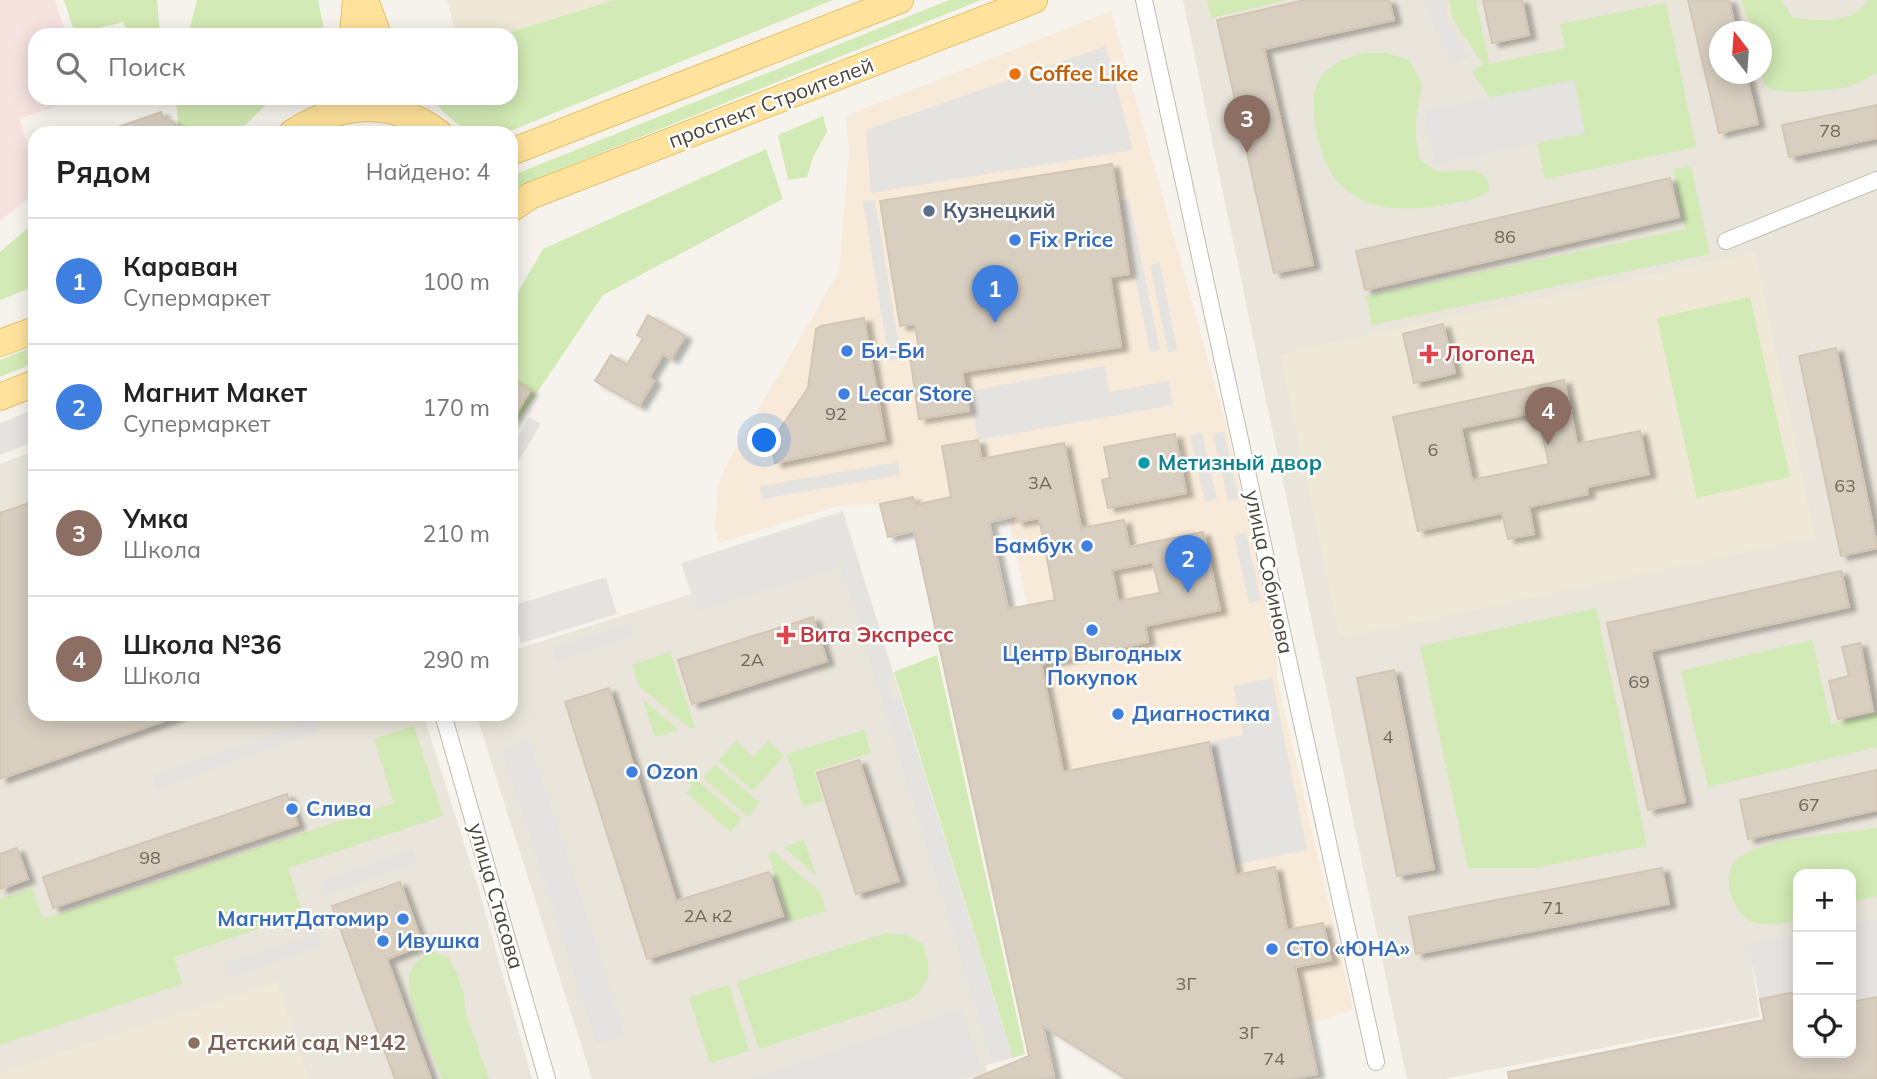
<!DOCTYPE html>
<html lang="ru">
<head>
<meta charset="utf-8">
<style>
  body { margin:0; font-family:Mulish,sans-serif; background:#f2f2f2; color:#222 }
  .controls { position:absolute; right:21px; bottom:21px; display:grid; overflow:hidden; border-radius:14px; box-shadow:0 4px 18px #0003 }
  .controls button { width:63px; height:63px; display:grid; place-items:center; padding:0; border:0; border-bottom:2px solid #e0e0e0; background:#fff; color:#222; font:35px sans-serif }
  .compass { position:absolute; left:1709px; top:21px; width:63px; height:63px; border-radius:50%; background:#fff; box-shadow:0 4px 18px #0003; rotate:343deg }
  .you { position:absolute; left:765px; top:441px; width:24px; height:24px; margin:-18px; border:5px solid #fff; border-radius:50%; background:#1a73e8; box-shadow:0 0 0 10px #1a73e833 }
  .badge { display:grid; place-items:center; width:46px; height:46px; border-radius:50%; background:#fc3f1d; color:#fff; font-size:23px; font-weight:700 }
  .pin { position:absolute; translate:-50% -58px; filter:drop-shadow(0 2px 4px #0008) }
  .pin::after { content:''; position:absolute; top:37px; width:24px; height:21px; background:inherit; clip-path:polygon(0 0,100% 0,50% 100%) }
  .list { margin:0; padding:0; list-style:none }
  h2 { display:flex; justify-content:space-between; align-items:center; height:91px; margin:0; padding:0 28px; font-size:30px }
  h2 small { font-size:23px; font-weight:400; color:#767676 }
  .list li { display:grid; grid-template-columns:46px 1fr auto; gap:21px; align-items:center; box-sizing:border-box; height:126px; padding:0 28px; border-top:2px solid #e0e0e0 }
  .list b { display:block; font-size:26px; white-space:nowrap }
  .list p { margin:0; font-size:23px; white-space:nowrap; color:#767676 }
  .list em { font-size:23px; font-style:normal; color:#767676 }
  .icon { flex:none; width:38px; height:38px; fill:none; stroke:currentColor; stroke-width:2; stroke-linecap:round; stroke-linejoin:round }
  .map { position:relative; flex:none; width:1877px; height:1079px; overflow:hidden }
  .search { position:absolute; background:#fff; box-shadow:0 4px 18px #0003; left:28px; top:28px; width:490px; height:77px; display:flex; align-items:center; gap:18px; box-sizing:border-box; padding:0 24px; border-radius:21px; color:#767676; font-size:26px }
  .panel { position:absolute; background:#fff; box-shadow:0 4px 18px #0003; left:28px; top:126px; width:490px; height:595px; border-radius:21px }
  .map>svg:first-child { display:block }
</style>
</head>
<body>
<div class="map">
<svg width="1877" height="1079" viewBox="0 0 1877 1079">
  <defs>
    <filter id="shadow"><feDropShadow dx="7" dy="4" stdDeviation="2" flood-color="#0004"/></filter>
  </defs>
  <rect width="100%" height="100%" fill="#f6f3ec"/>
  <path fill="#eae5da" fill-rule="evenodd" d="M1183,0H1877V918L1851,923V874H1798V934L1749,944L1760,1017L1444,1079H1407ZM1720,32H1762V74H1720Z
    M35,451V714H423L478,887L532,1079H0V464Z
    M843,511L1013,1058L986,1065L987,1072L969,1079H592L476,714H511V651L691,594L681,563Z"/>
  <path fill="#f7ead8" d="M1111,11L1227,428L1276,641L1277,678L1353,1010L1322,1020L1268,1031L1209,742L1063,772L1002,487L915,505L913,497L880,504L837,506L719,543L715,527L718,487L725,467L839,271L849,153L846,116Z"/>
  <path fill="#efe8d6" d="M447,0H614L501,35H456Z
    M1755,253L1815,537L1340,638L1280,354Z
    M277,982L309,1079H0V1073Z"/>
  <path fill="#f6e3e0" d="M0,0H55L66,35H35V98H79L19,119L35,169V193L0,221Z"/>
  <path fill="#d2eab5" d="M64,0H157L160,35H129L123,22L75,34Z
    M197,0H318L325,35H188Z
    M614,0H833L505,133H468L443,112L433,98H511V35H501Z
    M949,0H981L511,189V176Z
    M1207,0H1288L1211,18Z
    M1449,0H1476L1489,64L1565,48L1560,24L1666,3L1696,147L1545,179L1537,143L1585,133L1574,81L1490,98L1472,72L1483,64L1453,19Z
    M1741,0H1781L1792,17C1816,21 1854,25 1868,0H1877V73C1867,78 1857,84 1847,87C1834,90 1772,96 1766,86C1757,73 1762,47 1762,32L1752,31Z
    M1364,53H1387L1409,60L1422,84C1417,117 1412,125 1420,160C1426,164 1433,170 1440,171C1459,173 1489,161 1489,190C1477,202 1460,201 1444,205C1424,209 1388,211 1369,203C1358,198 1345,191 1338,182C1320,162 1305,103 1319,80C1330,63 1346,58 1364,53Z
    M176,98H273L237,133H179Z
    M823,116L827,132L813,157L807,177L788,180L778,135Z
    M766,149L783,199L603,295L511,431V304L543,249Z
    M1691,166L1710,254L1372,325L1366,296L1685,229L1673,169Z
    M35,222V286L0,300V252Z
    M1750,297L1790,477L1697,498L1657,318Z
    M35,346V363L0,377V360Z
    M1596,608L1647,846L1534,868H1468L1420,646Z
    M1812,640L1831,724L1877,713V747L1708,787L1681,671Z
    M670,652L695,727L690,729L639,686L632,665Z
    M937,655L1025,1054L1013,1058L894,672Z
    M643,700L679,730L655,737Z
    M414,726L443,816L288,868L303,914L174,957L182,984L0,1045V899L32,888L43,919L394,803L374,739Z
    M864,730L871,753L814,771L823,801L803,807L787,754Z
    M736,741L753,757L768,741L784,756L753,791L718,761Z
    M715,764L760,803L748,817L703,778Z
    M684,769L742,819L731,832L686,793L692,787L679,775Z
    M1877,828V896L1851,902V874H1798V921C1784,923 1770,927 1756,923C1732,916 1717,873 1740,857C1772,835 1838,835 1877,828Z
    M804,840L816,876L784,847Z
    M774,852L820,892L826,911L790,922L768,854Z
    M886,933L907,935L923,944C931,970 933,981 911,999L759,1049L737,982Z
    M434,952L448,957L457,973L464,995L466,1014L489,1079H442C434,1054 406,1003 409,978C410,964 422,956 434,952Z
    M729,985L749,1051L710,1063L689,997Z"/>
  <path fill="#e5e3e0" d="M1428,0H1443L1448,23L1469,57L1456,65L1433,27Z
    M1106,46L1133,150L871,193L866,130Z
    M1574,80L1585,133L1435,164L1424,111Z
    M1129,199L1160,350L1150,352L1120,200Z
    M875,200L901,359L889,361L863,201Z
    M1160,263L1177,350L1168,352L1150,265Z
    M1105,366L1109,392L1169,381L1173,405L978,440L969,391Z
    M35,409V441L0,455V423Z
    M529,417L541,424L516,465L511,462V447Z
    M1224,432L1239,498L1228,501L1213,434Z
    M1202,433L1217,500L1205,502L1190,435Z
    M898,462L900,475L762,499L760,486Z
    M843,514L894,677L886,680L893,702L901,699L1012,1057L993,1063L841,567L698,611L683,563Z
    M1246,533L1261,600L1249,603L1234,536Z
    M606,577L617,614L521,643L511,606Z
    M631,622L636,636L556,661L552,648Z
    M1272,678L1307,850L1234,865L1209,742L1243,735L1233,686Z
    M315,719L319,732L156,789L152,776Z
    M529,739L625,1035L597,1044L501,748Z
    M412,849L417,863L325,895L320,881Z
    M1877,918V997L1851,1002V923Z
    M318,932L322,946L230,977L225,963Z
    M1798,934V1013L1764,1020L1748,944Z
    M961,1009L982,1072L960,1079H751Z"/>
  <path fill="#d8cfc1" stroke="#d3c7b4" stroke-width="2" fill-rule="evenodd" filter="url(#shadow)" d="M1305,0H1389L1394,20L1264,49L1313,265L1274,273L1217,20Z
    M1483,0H1522L1529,35L1492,43Z
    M1688,0H1729L1736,32H1719V74H1746L1758,124L1719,133Z
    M1877,105V138L1789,157L1782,125Z
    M161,112L164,119L170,120L187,133H107V131Z
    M1112,164L1129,274L1110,277L1121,347L962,372L969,411L919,419L910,357L920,356L915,324L900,326L880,201Z
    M1670,178L1679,217L1365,290L1356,251Z
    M648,315L685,336L671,359L663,354L649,377L654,381L639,406L595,381L611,355L627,365L643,338L637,335Z
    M864,318L885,440L775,463L771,442L808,388L816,329L821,326Z
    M1443,324L1455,373L1414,383L1403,334Z
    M1836,348L1877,545V548L1841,556L1799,356Z
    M511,379L530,391L511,422Z
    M1564,380L1577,444L1640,431L1649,474L1587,487L1588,494L1529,507L1534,534L1508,539L1502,513L1418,531L1393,417ZM1537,412L1549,464L1472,480L1461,428Z
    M1175,434L1186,493L1108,508L1102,480L1110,478L1104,447Z
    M978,440L981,459L1064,443L1081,528L1124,520L1129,547L1203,532L1220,610L1145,626L1148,642L1041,664L1063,772L1209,742L1236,875L1275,867L1287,930L1323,923L1331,960L1295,967L1317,1074L1290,1079H1127L1043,1026L1054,1077L1043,1079H973L1029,1056L914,531L888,537L880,504L913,497L915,505L951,497L942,446ZM1016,516L1017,522L1039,518L1055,600L1008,609L989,522ZM1153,562L1160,593L1118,601L1112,570Z
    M35,501V714H178V716L0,779V513Z
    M1841,571L1849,607L1651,651L1685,802L1648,810L1607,623Z
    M813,617L827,661L692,704L678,660Z
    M1860,643L1873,711L1838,719L1829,681L1849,676L1842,647Z
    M1394,670L1434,869L1397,876L1357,678Z
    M609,688L676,901L769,872L783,916L647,959L565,702Z
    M859,760L899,881L856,894L817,773Z
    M1877,770V810L1748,839L1740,800Z
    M287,794L298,825L53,908L43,877Z
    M17,848L28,879L0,889V854Z
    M1662,868L1669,904L1416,954L1409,917Z
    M400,882L423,945L387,959L431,1079H395L332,906Z
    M1796,992L1798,1003V1053H1851V1002L1877,997V1079H1509L1508,1072L1764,1020L1760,999Z"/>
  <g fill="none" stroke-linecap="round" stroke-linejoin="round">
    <g stroke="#c2bbae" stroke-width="18">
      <path id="minor" d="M1144,0L1376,1062
        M1726,241L1877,180
        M443,714L547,1079"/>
    </g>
    <g stroke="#e6c16a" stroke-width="28">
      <path id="primary" d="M365,0L378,35
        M353,35L356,0
        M292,133C339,102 393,98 439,133
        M511,152L900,0
        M511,209L530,196L1034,0
        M0,343L35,330
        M0,397L35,383"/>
    </g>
    <use href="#minor" stroke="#fff" stroke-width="16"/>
    <use href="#primary" stroke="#ffe39c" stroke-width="26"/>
  </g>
  <circle fill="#e8710a" stroke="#fff" stroke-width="2.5" cx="1015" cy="74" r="7"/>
  <circle fill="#5c6f8a" stroke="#fff" stroke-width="2.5" cx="929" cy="211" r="7"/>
  <g fill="#3f7fe0" stroke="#fff" stroke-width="2.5">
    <circle cx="1015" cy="240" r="7"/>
    <circle cx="847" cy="351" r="7"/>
    <circle cx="844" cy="394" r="7"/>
    <circle cx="1087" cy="546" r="7"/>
    <circle cx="1092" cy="630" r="7"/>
    <circle cx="1118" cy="714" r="7"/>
    <circle cx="632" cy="772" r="7"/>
    <circle cx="292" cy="809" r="7"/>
    <circle cx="403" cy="919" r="7"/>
    <circle cx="383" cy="941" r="7"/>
    <circle cx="1272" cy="949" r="7"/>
  </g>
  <g fill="#e0444e" stroke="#fff" stroke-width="2.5">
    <path d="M1425.5 343.5h7v7h7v7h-7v7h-7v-7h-7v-7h7z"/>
    <path d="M782.5 624.5h7v7h7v7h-7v7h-7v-7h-7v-7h7z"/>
  </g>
  <circle fill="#0f9aa8" stroke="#fff" stroke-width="2.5" cx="1144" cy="463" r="7"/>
  <circle fill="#8d6e63" stroke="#fff" stroke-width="2.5" cx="194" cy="1043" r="7"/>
  <g text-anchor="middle" stroke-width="5" stroke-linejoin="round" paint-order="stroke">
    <g font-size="18" fill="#6e675b">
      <text x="1830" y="137">78</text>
      <text x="1505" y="243">86</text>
      <text x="836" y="420">92</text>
      <text x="1433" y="456">6</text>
      <text x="1040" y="489">3А</text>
      <text x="1845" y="492">63</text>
      <text x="752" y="666">2А</text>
      <text x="1639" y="688">69</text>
      <text x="1388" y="743">4</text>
      <text x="1809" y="811">67</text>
      <text x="150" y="864">98</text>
      <text x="1553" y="914">71</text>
      <text x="708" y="922">2А к2</text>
      <text x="1186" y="990">3Г</text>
      <text x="1249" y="1039">3Г</text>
      <text x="1274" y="1065">74</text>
    </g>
    <g font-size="21" font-weight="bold" fill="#c56008" stroke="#fff" text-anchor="start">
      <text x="1029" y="81">Coffee Like</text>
    </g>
    <g font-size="21" fill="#4b4439" stroke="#fff">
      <text transform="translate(771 103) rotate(-21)" y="7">проспект Строителей</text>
      <text transform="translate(1269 572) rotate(78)" y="7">улица Собинова</text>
      <text transform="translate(496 896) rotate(74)" y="7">улица Стасова</text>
    </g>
    <g font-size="21" font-weight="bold" fill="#4e5e75" stroke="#fff" text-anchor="start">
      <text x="943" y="218">Кузнецкий</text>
    </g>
    <g font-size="21" font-weight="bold" fill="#366cbe" stroke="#fff" text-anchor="start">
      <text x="1029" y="247">Fix Price</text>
      <text x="861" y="358">Би-Би</text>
      <text x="858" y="401">Lecar Store</text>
      <text x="1073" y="553" text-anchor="end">Бамбук</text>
      <text x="1092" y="661" text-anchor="middle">Центр Выгодных<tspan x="1092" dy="24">Покупок</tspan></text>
      <text x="1132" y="721">Диагностика</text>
      <text x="646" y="779">Ozon</text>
      <text x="306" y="816">Слива</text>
      <text x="389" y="926" text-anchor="end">МагнитДатомир</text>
      <text x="397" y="948">Ивушка</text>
      <text x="1286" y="956">СТО «ЮНА»</text>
    </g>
    <g font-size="21" font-weight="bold" fill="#be3a42" stroke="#fff" text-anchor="start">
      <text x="1445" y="361">Логопед</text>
      <text x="800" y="642">Вита Экспресс</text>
    </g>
    <g font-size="21" font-weight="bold" fill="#0d838f" stroke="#fff" text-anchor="start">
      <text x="1158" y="470">Метизный двор</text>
    </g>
    <g font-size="21" font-weight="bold" fill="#785e54" stroke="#fff" text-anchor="start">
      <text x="208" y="1050">Детский сад №142</text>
    </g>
  </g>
</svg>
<div class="controls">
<button>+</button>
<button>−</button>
<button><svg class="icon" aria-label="locate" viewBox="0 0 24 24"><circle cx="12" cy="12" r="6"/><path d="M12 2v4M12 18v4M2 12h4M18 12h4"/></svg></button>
</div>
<svg class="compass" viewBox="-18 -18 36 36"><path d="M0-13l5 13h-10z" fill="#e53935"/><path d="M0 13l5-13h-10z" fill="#767676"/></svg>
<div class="you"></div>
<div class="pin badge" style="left:995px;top:323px;background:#3f7fe0">1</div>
<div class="pin badge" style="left:1188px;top:593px;background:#3f7fe0">2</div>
<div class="pin badge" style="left:1247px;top:153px;background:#8d6e63">3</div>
<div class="pin badge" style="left:1548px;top:445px;background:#8d6e63">4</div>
<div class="search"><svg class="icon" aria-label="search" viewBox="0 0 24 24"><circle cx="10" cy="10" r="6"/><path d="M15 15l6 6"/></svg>Поиск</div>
<section class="panel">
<h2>Рядом<small>Найдено: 4</small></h2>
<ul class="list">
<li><span class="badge" style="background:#3f7fe0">1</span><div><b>Караван</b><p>Супермаркет</p></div><em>100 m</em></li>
<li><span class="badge" style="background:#3f7fe0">2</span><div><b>Магнит Макет</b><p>Супермаркет</p></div><em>170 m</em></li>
<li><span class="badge" style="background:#8d6e63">3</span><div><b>Умка</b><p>Школа</p></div><em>210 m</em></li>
<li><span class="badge" style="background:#8d6e63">4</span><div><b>Школа №36</b><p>Школа</p></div><em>290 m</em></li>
</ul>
</section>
</div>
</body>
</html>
